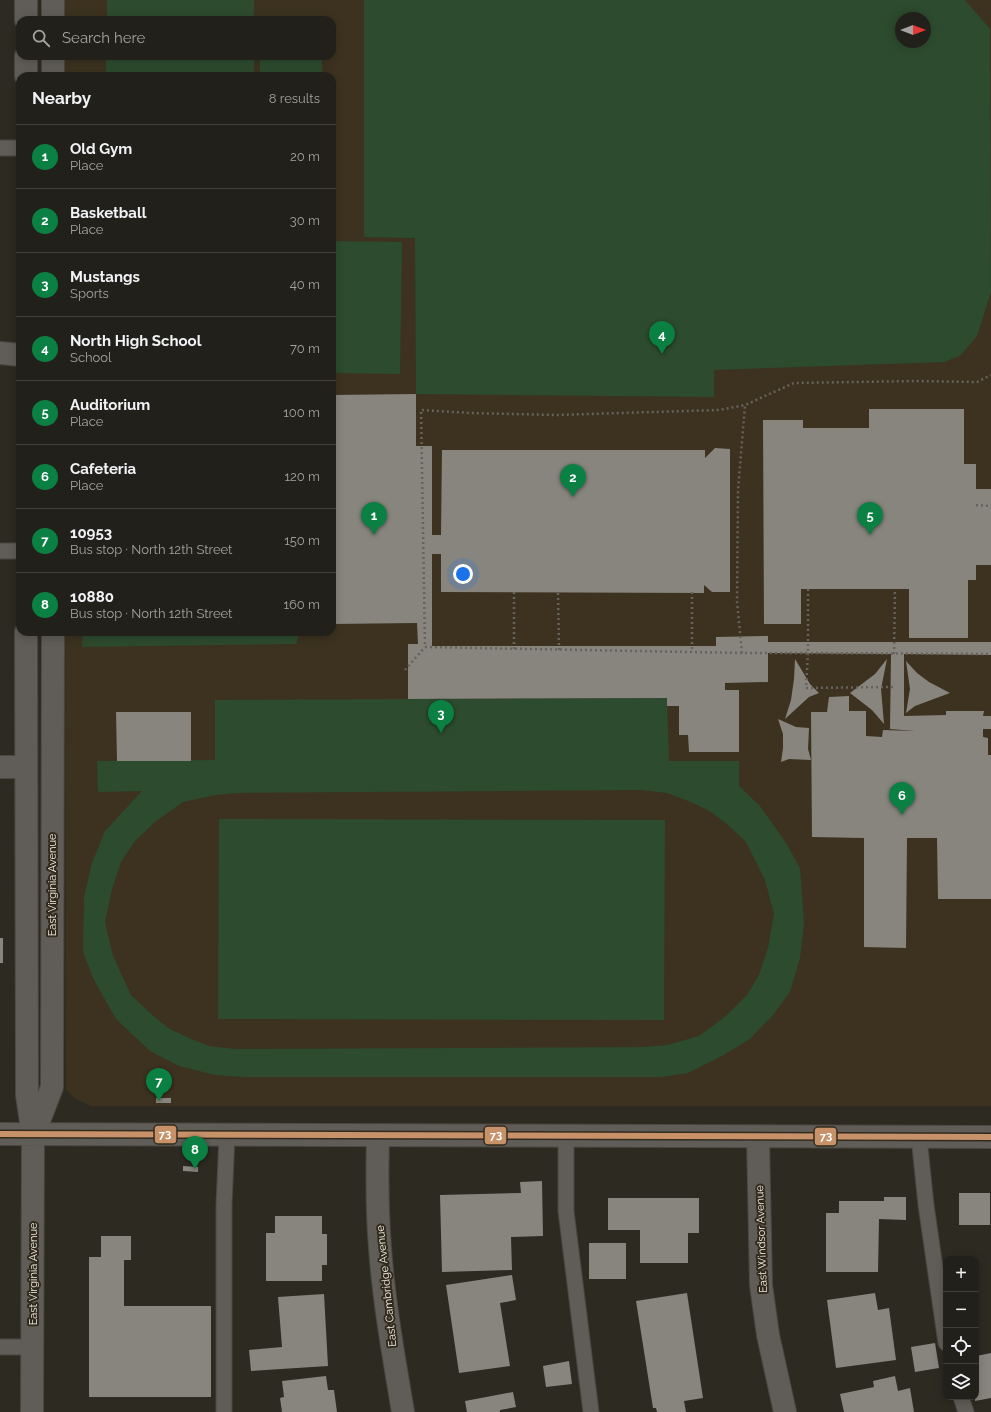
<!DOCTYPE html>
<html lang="en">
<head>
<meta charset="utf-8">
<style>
  body { margin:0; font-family:Raleway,sans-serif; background:#2a2823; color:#f1f3f6 }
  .controls { position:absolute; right:12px; bottom:12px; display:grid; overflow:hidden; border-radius:8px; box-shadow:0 2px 10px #0003 }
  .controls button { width:36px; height:36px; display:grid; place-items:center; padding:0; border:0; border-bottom:1px solid #3f3e39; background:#22201a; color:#f1f3f6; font:20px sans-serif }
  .compass { position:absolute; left:895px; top:12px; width:36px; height:36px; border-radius:50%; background:#22201a; box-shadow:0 2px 10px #0003; rotate:90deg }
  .you { position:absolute; left:463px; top:574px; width:14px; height:14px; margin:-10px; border:3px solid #fff; border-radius:50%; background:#1a73e8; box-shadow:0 0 0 6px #1a73e833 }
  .badge { display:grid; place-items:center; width:26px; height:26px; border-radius:50%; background:#0b8043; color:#fff; font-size:13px; font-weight:700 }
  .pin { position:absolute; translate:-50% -33px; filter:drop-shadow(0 1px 2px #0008) }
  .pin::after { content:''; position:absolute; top:21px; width:14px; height:12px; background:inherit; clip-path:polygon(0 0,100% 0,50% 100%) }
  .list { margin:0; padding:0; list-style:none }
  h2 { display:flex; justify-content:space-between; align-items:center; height:52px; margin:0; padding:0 16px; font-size:17px }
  h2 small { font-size:13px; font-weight:400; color:#a2a3a2 }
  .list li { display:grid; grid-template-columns:26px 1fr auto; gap:12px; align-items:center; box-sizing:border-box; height:64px; padding:0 16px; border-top:1px solid #3f3e39 }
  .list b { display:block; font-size:15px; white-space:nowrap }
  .list p { margin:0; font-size:13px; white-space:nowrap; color:#a2a3a2 }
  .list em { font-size:13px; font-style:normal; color:#a2a3a2 }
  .icon { flex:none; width:22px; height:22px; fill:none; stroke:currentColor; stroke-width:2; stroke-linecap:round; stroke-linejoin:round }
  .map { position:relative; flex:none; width:991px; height:1412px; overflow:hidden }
  .search { position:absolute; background:#22201a; box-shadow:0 2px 10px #0003; left:16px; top:16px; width:320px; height:44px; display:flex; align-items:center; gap:10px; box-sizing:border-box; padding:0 14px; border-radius:12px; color:#a2a3a2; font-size:15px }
  .panel { position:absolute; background:#22201a; box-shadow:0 2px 10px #0003; left:16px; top:72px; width:320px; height:564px; border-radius:12px }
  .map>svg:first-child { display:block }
</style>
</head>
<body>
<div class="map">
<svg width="991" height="1412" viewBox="0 0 991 1412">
  <rect width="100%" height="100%" fill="#2d2a22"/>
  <path fill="#3c321f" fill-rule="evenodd" d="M64,0H991V1106H91L74,1098L66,1089L65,632H332V76H64V56H332V20H64ZM901,18H925V42H901Z"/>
  <path fill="#2d4b2f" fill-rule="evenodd" d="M107,0H254V20H107Z
    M364,0H965L990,29L991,292L977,336L961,355L945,362L714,370V397L416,394L415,238L364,237ZM901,18H925V42H901Z
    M106,56H254V76H106Z
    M260,56H322V76H260Z
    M332,241L402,242L400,374L332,373Z
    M83,632H300L296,644L82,647Z
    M667,698L669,761H739V786L760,806L786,843L800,868L804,923L800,958L790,992L773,1015L750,1039L722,1056L688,1073L661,1077H243L215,1075L179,1066L150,1051L116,1019L94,980L83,952L84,897L92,863L105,831L142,791L98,792L97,761L215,760V700ZM641,790L667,793L688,801L708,810L727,824L746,842L765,880L774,914L768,948L759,975L747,995L726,1016L699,1036L667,1045L645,1047L235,1049L209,1046L189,1038L168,1028L150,1013L131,995L113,956L105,922L112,889L121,862L134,842L156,821L183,802L216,795L237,793Z
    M219,819L665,820L664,1020L218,1019Z"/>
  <path fill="#88857e" d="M416,394V446H432V535H441L442,450H705V458L715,448L730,449V592H712L704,585V593L441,592V554H432V646H716V637L768,636V642H991V655L904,654V716L946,715V711H984L983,716H991V729H983V737L988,738V755H991V899H938L937,838H907L906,948L864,947V838L812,837L811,712H827L829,697L849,696V711H866V736L882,737L883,730L915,731L890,729L891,654L768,653V682L725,683V690H739V752H689L688,735H679V706H667V698L408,699V644H418L417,623L332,624V395Z
    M869,409H964V464H976V489H991V565H976V580H968V638H909V589H801V624H764L763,420H803V428H869Z
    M795,659L810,684L819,693L809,697L785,719L791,700L794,679Z
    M887,659L881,689L884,724L872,710L850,693L875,674Z
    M906,661L917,673L929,682L950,693L915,706L906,713L910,689Z
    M116,712H191V761H117Z
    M778,719L796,727L809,728L808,749L811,760L789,759L781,762L783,748V734Z
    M0,938H3V963H0Z
    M156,1098H171V1103H156Z
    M183,1166L198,1167V1172L183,1171Z
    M542,1181L543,1236L511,1237L512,1270L442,1272L440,1195L521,1193L520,1182Z
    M959,1193H990V1225H959Z
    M884,1197H906V1220L879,1219L878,1272H826V1213H839V1201H884Z
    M608,1198H699V1233H688V1263H640V1230H608Z
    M275,1216H322V1234H327V1265H322V1281H266V1233H275Z
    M101,1236H131V1260H124V1306H211V1397H89V1257H101Z
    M589,1243H626V1279H589Z
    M512,1275L516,1300L500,1303L510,1366L459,1373L446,1285Z
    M687,1293L703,1398L684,1401L686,1412H657L656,1408H653L636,1301Z
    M875,1293L878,1310L889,1308L896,1360L836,1368L827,1300Z
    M324,1294L328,1366L251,1371L249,1350L282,1347L278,1297Z
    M935,1343L939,1368L915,1372L911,1347Z
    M991,1353V1398L975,1401L976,1356Z
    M569,1361L572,1384L546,1387L543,1366Z
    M326,1376L328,1390H334L337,1412H282L280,1398L284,1397L282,1381Z
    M895,1376L898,1391L910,1388L914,1412H844L840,1394L874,1387L873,1381Z
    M513,1392L516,1407L500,1410V1412H467L465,1401Z"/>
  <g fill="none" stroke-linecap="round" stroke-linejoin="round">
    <g stroke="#4a4740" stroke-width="17">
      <path id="service" d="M0,148H20
        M0,551H20
        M566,1136V1211L591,1412
        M919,1137L926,1205L946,1343
        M0,1347H32
        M961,1397L966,1412
        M224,1412V1205L227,1135"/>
    </g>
    <g stroke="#4a4740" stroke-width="24">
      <path id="minor" d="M0,353L20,355
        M0,767H26
        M378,1135C377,1173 377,1211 380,1248C384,1303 394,1358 403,1412
        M758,1137L761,1285L768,1335L785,1412"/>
    </g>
    <g stroke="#4a4740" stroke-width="24">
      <path id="tertiary" d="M26,0V20
        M53,20V0
        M26,56V76
        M53,76V56
        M26,632L27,1095L33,1135L32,1412
        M0,1134L991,1137
        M34,1134L52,1087L53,632"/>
    </g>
    <path stroke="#66635e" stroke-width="2.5" stroke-dasharray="2 3" stroke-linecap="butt" d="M976,505L991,506
      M808,589V653H742L737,602L738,490L745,405L794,383L915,381L977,382L991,375
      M514,592V650
      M692,592V651
      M558,593L559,650
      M742,653L425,647L421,410L470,413L556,415L719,410L745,405
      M894,654L895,589
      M405,670L425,647
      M893,687L806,688L808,653L991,654"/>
    <use href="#service" stroke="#605d58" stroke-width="15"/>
    <use href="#minor" stroke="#605d58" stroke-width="22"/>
    <use href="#tertiary" stroke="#605d58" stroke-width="22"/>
    <g stroke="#322b1d" stroke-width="9">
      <path id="bus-1" d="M0,1134L991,1137"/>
    </g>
    <use href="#bus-1" stroke="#c7916a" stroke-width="6"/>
  </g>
  <g text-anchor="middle" stroke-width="4" stroke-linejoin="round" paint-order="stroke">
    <g font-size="11" fill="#f6f1e8" stroke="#322b1d">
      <text transform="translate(52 885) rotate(-90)" y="4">East Virginia Avenue</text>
      <text transform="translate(761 1239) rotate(-92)" y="4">East Windsor Avenue</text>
      <text transform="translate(33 1274) rotate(-90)" y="4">East Virginia Avenue</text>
      <text transform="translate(386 1286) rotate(-96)" y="4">East Cambridge Avenue</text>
    </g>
  </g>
  <g stroke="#322b1d" stroke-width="1.5">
    <rect x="154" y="1125" width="23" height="19" rx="4" fill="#c7916a"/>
    <rect x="484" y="1126" width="23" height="19" rx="4" fill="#c7916a"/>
    <rect x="814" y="1127" width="23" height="19" rx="4" fill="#c7916a"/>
  </g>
  <g font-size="11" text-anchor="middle" font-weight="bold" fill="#fff">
    <text x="165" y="1138">73</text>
    <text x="496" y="1139">73</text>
    <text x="826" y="1140">73</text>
  </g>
</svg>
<div class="controls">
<button>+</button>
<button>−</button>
<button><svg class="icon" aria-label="locate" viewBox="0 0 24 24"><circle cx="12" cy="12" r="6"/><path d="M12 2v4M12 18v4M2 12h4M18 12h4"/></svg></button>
<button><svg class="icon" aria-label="layers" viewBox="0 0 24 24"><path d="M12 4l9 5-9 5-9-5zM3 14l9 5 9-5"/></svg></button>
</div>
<svg class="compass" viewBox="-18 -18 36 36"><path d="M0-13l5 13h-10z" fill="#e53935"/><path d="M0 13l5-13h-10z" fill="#a2a3a2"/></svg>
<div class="you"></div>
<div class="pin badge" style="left:374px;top:535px">1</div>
<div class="pin badge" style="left:573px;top:497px">2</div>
<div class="pin badge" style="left:441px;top:733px">3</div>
<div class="pin badge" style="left:662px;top:354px">4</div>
<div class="pin badge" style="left:870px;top:535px">5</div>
<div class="pin badge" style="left:902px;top:815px">6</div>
<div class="pin badge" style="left:159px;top:1101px">7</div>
<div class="pin badge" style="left:195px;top:1169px">8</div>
<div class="search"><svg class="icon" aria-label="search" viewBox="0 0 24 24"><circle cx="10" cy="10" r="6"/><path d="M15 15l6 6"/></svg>Search here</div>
<section class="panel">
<h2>Nearby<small>8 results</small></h2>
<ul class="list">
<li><span class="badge">1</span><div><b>Old Gym</b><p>Place</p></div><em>20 m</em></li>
<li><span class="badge">2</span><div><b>Basketball</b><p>Place</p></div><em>30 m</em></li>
<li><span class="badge">3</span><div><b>Mustangs</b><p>Sports</p></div><em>40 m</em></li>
<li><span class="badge">4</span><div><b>North High School</b><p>School</p></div><em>70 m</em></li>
<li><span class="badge">5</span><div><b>Auditorium</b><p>Place</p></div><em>100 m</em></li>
<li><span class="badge">6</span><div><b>Cafeteria</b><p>Place</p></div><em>120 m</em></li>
<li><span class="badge">7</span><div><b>10953</b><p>Bus stop · North 12th Street</p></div><em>150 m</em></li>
<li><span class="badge">8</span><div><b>10880</b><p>Bus stop · North 12th Street</p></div><em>160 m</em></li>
</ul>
</section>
</div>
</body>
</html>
